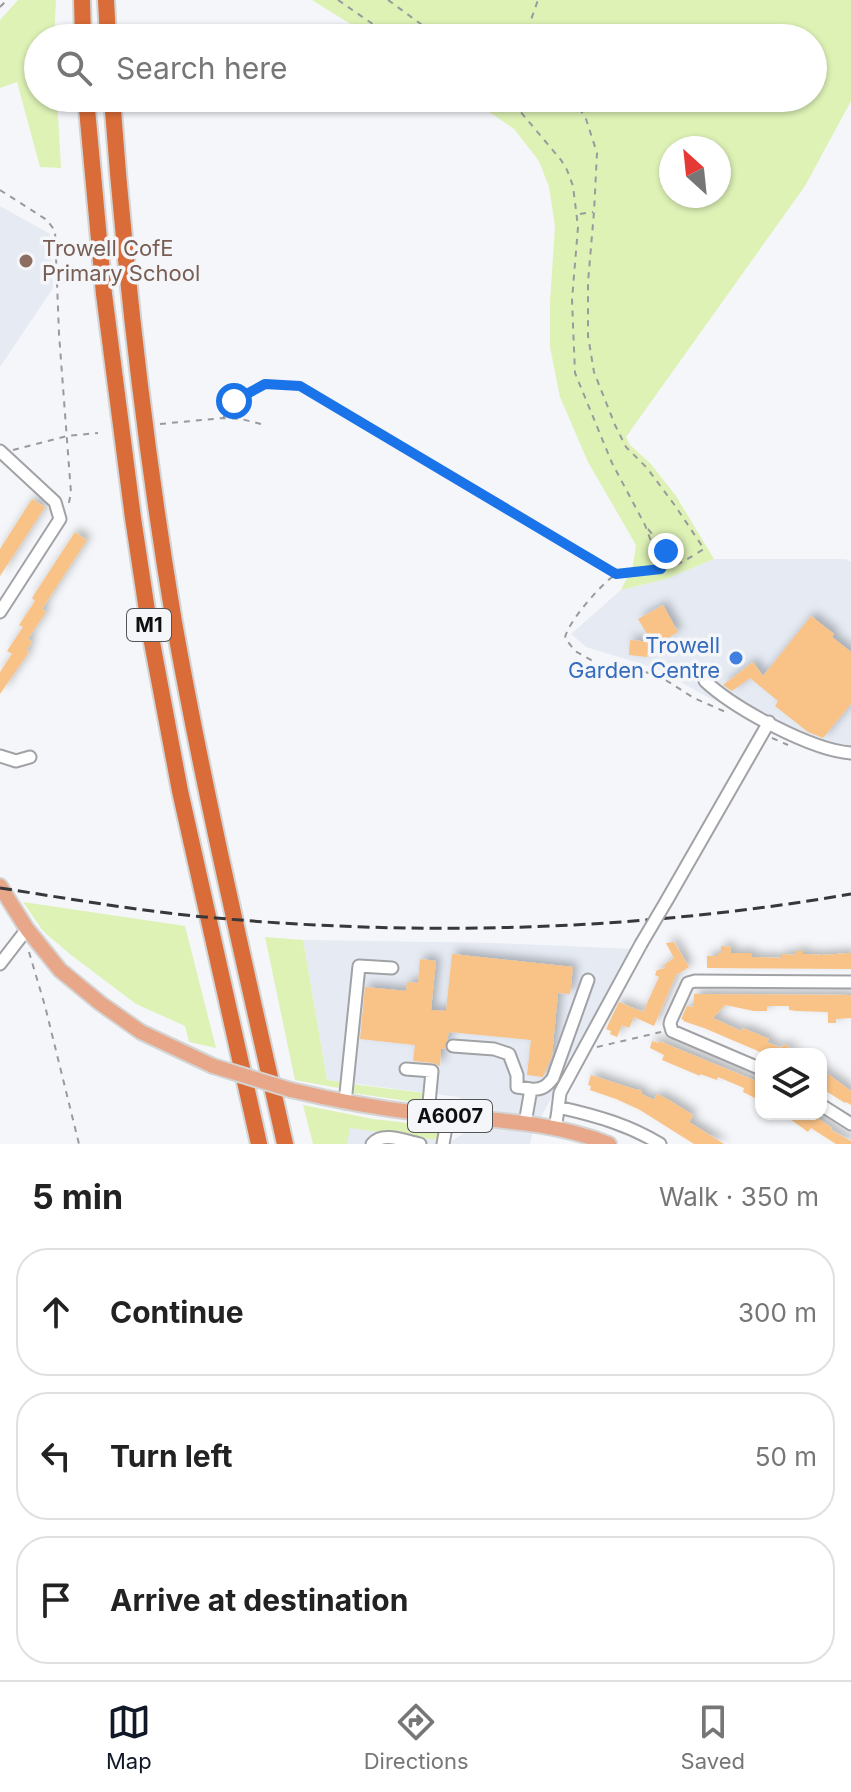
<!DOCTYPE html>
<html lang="en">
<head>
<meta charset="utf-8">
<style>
  body { margin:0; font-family:Inter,sans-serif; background:#f2f2f2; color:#222 }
  .controls { position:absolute; right:24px; bottom:24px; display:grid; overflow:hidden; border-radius:16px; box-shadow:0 2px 6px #0004 }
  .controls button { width:72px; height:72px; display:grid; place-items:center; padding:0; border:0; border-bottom:2px solid #e0e0e0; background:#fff; color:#222; font:40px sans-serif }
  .compass { position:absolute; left:659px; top:136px; width:72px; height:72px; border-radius:50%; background:#fff; box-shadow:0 2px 6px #0004; rotate:333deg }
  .stop { position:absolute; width:24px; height:24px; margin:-18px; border:6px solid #1a73e8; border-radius:50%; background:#fff }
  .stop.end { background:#1a73e8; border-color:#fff; box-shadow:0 2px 8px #0008 }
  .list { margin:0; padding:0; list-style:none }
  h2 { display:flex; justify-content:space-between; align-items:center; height:104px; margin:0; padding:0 32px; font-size:34px }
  h2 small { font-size:26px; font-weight:400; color:#767676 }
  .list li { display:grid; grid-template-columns:52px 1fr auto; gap:24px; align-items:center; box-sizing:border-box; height:128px; margin:0 16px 16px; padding:0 16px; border:2px solid #e0e0e0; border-radius:32px }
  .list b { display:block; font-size:30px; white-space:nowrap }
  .list em { font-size:26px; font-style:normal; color:#767676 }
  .icon { flex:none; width:44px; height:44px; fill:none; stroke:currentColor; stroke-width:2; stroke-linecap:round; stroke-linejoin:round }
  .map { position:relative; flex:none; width:851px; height:1144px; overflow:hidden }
  .search { position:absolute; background:#fff; box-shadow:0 2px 6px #0004; left:24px; right:24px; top:24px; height:88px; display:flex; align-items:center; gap:20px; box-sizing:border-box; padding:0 28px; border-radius:44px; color:#767676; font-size:30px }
  .sheet { height:536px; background:#fff }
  nav { display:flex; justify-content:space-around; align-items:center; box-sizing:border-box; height:112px; border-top:2px solid #e0e0e0; background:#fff; font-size:22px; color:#767676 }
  nav a { display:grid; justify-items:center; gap:4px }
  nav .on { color:#111827 }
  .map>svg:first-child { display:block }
</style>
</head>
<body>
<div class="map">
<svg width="851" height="1144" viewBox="0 0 851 1144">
  <defs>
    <filter id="shadow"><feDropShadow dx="4.5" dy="-4.5" stdDeviation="4" flood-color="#0004"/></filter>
  </defs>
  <rect width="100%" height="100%" fill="#f4f6f9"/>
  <path fill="#e5eaf3" d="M0,206L50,234L53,288L0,367Z
    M714,559H846L851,562V759L820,755L767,726L700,693L658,669L586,647L571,634L621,590L666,579Z
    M303,940L495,943L632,949L541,1117L473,1109L459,1097L327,1080Z
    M349,1127L450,1142L474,1127L532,1133L530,1144H347Z"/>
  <path fill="#def2b6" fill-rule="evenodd" d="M18,0H56L54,38H38V98H57L61,168L40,167L17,82L0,88V20Z
    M312,0H851V101L805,186L626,437L630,445L650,463L676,496L714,559L666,579L621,590L633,565L636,545L588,462L560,397L550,347V302L555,226L549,187L539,161L514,129L469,98H813V38H373ZM671,148H719V196H671Z
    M23,902L185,926L216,1048L189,1042L185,1026L136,1004L71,955L43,931Z
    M265,937L303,940L327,1080L342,1082L338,1088L295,1080Z
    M351,1084L425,1093L420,1103L353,1093Z
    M303,1105L373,1119L436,1126L438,1130L437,1140L350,1128L347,1144H313Z"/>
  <path fill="#f9c286" filter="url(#shadow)" d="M32,499L45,507L0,576V549Z
    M75,532L87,540L42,609L46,612L28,639L32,642L26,651L29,652L0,694V672L12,654L7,651L23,627L19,625L35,601L32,598Z
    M663,605L678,632L647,650V657L629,655L630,640L652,642L638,619Z
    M811,616L834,634L832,637L851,652V704L823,738L808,732L775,706L778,701L750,678L732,691L723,685L753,662L763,676Z
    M674,942L689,967L676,975L654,1026L634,1017L629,1028L622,1025L617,1037L610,1034L611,1031L606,1029L619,1002L643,1012L659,977L655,975L657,970L665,968L664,965L674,958L666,943Z
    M721,946L731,947L730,953H752V957L782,958V954L796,955V951H803V954L822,955L851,953V969L707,968V956H718V953H721Z
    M452,954L573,967L570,994L558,993L552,1056L543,1077L527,1075L531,1040L449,1032L445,1049L441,1048L440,1066L433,1063L413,1061L415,1045L360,1039L365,987L406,991L407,982L418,983L420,959L436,961L431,1010L446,1011Z
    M694,994L851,995V1018L836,1019V1023H828V1012L797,1011L789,1010V1006H767V1011H754L725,1005L713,1018L741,1031L742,1028L755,1033L769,1039L767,1042L781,1048L784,1044L799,1054H765L704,1028L683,1021L684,1020L681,1019L687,1006L694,1007Z
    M652,1041L658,1043L659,1041L761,1083V1101L743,1092L744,1088L737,1085L718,1077L717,1080L700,1074V1076L662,1060L664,1055L650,1048Z
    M821,1069L851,1091V1105L846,1102L845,1103L821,1088Z
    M591,1075L637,1090L640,1089L642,1094L654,1100L657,1094L669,1100L693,1115L689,1122L724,1144H694L640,1110L616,1099L590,1090L591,1086L588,1085Z
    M783,1114H811L832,1128L831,1130L851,1141V1144H836L811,1128L808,1132Z"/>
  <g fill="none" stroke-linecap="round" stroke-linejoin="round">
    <g stroke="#a1a2a5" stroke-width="15">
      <path id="minor" d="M0,451L55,502L60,519L0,612
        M705,681C735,709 811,750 851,753
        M0,756L16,761L30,757
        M667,900L769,722
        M0,964L27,929
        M453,1046L494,1049L509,1054L517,1075V1087L531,1089L525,1123
        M406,1069L432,1071L428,1114
        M761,1069L672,1031L670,1024L671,1020L688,983L695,981L851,982
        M531,1089C542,1090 547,1086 553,1078L588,980
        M345,1103L359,966L392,968
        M821,1105L851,1124
        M558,1109L560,1093L641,944
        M555,1129L558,1110L562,1108C597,1116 629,1125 660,1144
        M372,1144C383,1131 404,1141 420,1144
        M443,1144L448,1116"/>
    </g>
    <g stroke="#d4d4d4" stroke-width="18">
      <path id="major" d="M0,886L27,929L60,970L100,1003L141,1032L213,1066
        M291,1090C333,1100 376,1108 419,1113C482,1120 549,1120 609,1144"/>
    </g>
    <g stroke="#d4d4d4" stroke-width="20">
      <path id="highway" d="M82,0L83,38
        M106,0L108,38
        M86,98L104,294L133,518L151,637L180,791L259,1144
        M112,98C125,273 145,448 174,622C205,797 246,970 285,1144"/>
    </g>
    <path stroke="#999a9c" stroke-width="2" stroke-dasharray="6 6" stroke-linecap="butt" d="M338,0L393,38
      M388,0L440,38
      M0,7L7,0
      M496,38L504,31H526
      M535,38L527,31L538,0
      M502,98L519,110L561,160L567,170L573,186L578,227L572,300L575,373L612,463L645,525L661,568
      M573,98L586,119L597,153L594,212L588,282V336L594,372L615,425L626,447L647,468L676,507L704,549C689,558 676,567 659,570C647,572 625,570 615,575C602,583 567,623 565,638L575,651L600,665L656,674L694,698L728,713
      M0,190L47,220L55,231L59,334L71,493L68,507
      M580,214L593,212
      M223,418L234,401L265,384L300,386L615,574
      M160,424L223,418L241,419L261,424
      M13,450L67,436L98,433
      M648,529L666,551L658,555
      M772,738L788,745
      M29,952L45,1006L79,1144
      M597,1047L661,1032"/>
    <use href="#minor" stroke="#fff" stroke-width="11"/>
    <use href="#major" stroke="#e8a788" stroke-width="14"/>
    <use href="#highway" stroke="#d96c38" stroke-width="16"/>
    <path stroke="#38383a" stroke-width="3" stroke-dasharray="12 6" stroke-linecap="butt" d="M0,888C72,899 144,912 216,918C427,937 643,930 851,894"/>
    <g stroke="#a1a2a5" stroke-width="15" stroke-linecap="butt">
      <path id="minor-bridge" d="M641,944L667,900"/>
    </g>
    <g stroke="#d4d4d4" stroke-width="18" stroke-linecap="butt">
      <path id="major-bridge" d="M213,1066L291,1090"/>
    </g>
    <use href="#minor-bridge" stroke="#fff" stroke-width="11"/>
    <use href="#major-bridge" stroke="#e8a788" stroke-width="14"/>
  </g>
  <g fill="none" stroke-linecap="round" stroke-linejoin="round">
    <path stroke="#1a73e8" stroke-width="10" d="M234,401L265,384L300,386L616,574L661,569L657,556L666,551"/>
  </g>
  <circle fill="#8d6e63" stroke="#f4f6f9" stroke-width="3" cx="26" cy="261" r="8"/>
  <circle fill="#3f7fe0" stroke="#f4f6f9" stroke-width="3" cx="736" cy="658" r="8"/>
  <g text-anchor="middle" stroke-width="7" stroke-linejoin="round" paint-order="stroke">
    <g fill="#f4f6f9" stroke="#545456" stroke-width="2">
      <rect x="127" y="609" width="44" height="32" rx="6"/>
      <rect x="408" y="1100" width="84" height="32" rx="6"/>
    </g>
    <g font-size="20" font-weight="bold" fill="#0f0f10">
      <text x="149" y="632">M1</text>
      <text x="450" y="1123">A6007</text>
    </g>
    <g font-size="22" fill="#785e54" stroke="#f4f6f9" text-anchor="start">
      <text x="42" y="256">Trowell CofE<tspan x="42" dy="25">Primary School</tspan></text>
    </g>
    <g font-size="22" fill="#366cbe" stroke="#f4f6f9" text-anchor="end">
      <text x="720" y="653">Trowell<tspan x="720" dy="25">Garden Centre</tspan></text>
    </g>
  </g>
</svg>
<div class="controls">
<button><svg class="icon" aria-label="layers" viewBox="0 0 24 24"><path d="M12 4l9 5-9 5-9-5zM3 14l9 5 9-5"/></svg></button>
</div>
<svg class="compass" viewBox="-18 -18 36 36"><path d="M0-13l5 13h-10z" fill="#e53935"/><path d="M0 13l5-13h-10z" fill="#767676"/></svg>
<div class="stop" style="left:234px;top:401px"></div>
<div class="stop end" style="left:666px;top:551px"></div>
<div class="search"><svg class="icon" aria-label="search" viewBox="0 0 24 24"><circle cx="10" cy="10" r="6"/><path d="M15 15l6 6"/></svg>Search here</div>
</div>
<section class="sheet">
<h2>5 min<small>Walk · 350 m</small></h2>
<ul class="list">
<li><svg class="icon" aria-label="ahead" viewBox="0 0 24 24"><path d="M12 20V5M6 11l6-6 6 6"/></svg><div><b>Continue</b></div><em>300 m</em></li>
<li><svg class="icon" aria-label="left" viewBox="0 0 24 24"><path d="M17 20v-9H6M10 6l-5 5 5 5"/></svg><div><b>Turn left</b></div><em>50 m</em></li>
<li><svg class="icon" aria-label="arrive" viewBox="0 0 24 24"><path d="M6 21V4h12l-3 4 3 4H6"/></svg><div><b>Arrive at destination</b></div></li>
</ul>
</section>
<nav>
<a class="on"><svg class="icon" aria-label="map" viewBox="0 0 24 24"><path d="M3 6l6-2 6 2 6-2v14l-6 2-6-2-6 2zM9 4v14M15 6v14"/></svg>Map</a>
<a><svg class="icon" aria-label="directions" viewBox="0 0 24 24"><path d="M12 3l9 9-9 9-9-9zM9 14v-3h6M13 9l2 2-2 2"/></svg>Directions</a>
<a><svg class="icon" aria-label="saved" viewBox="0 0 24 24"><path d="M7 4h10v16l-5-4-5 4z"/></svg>Saved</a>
</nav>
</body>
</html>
